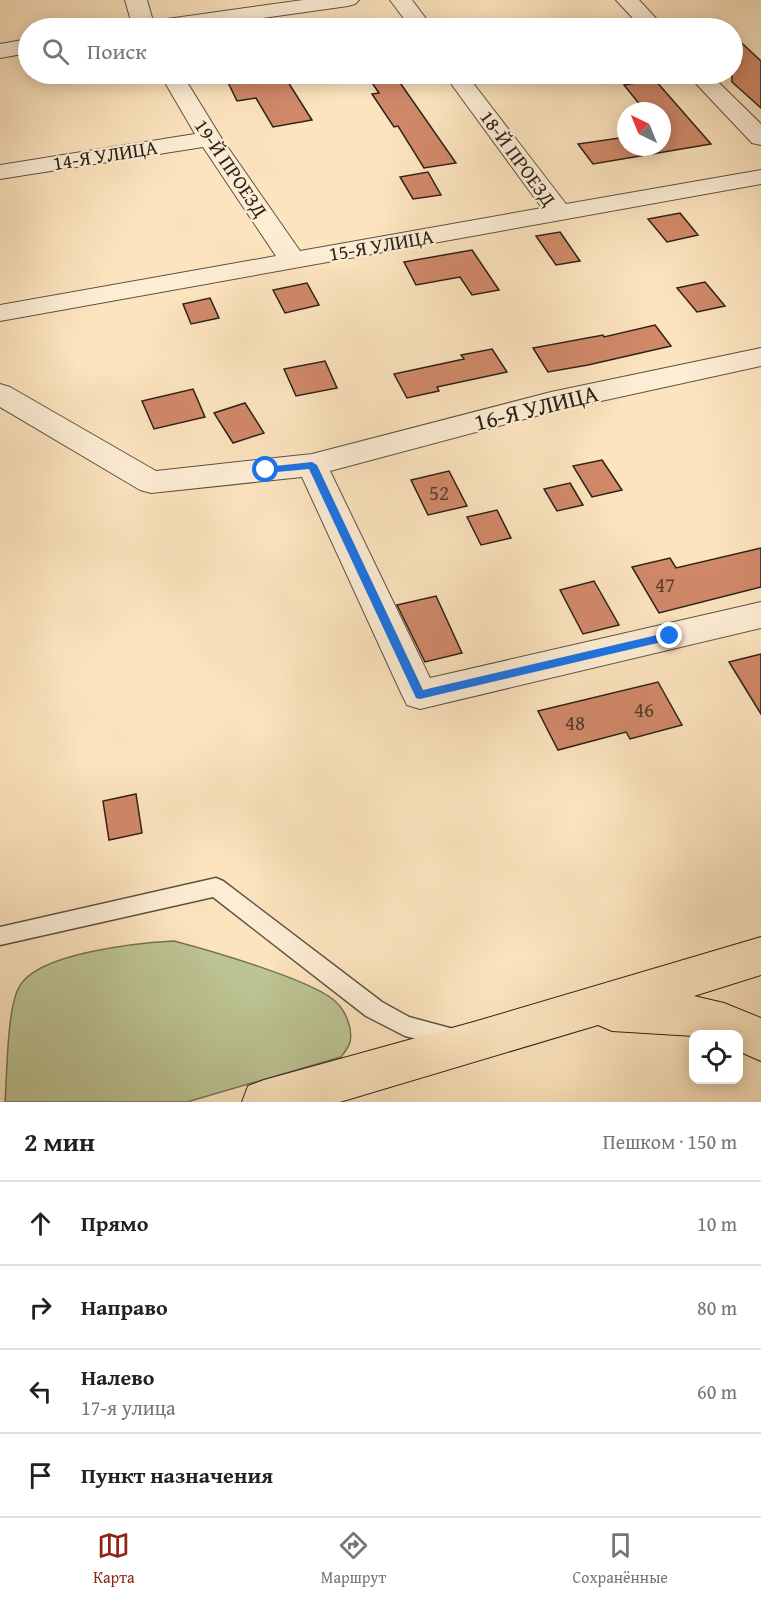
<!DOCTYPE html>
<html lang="ru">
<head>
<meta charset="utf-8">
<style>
  body { margin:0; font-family:"Gentium Book Plus",serif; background:#f2f2f2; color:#202124 }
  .controls { position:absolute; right:18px; bottom:18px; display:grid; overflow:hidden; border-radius:12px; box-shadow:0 3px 15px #0003 }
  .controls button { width:54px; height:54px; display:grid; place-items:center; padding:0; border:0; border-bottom:2px solid #e0e0e0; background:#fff; color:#202124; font:30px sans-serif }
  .compass { position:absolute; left:617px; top:102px; width:54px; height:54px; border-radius:50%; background:#fff; box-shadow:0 3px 15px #0003; rotate:317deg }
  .stop { position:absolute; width:18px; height:18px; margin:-14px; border:4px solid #1a73e8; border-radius:50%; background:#fff }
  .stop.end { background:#1a73e8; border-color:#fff; box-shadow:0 2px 6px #0008 }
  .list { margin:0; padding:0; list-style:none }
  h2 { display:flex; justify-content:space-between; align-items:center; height:78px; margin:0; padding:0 24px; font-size:26px }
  h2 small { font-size:20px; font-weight:400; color:#757577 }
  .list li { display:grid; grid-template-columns:39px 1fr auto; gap:18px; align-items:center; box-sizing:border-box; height:84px; padding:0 24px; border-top:2px solid #e0e0e0 }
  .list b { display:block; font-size:22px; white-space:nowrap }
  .list p { margin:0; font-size:20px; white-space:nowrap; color:#757577 }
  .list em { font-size:20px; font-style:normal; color:#757577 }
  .icon { flex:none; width:33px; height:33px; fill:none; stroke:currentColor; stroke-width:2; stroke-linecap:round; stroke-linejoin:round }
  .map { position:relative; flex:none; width:761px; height:1102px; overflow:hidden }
  .search { position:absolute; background:#fff; box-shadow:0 3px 15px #0003; left:18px; right:18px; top:18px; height:66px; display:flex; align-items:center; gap:15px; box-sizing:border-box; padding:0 21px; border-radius:33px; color:#757577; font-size:22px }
  .sheet { height:414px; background:#fff }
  nav { display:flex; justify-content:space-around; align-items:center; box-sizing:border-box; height:84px; border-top:2px solid #e0e0e0; background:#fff; font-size:16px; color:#757577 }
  nav a { display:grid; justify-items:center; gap:3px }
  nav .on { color:#8f2418 }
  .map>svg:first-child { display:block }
</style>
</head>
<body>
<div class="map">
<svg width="761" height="1102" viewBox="0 0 761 1102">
  <rect width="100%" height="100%" fill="#fce4be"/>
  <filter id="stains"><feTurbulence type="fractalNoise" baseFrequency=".00333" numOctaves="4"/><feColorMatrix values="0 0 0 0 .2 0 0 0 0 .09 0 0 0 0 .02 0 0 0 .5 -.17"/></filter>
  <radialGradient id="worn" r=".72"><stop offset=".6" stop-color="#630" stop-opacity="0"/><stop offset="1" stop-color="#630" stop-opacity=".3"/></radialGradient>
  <path fill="#bdc493" stroke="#747356" stroke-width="1.5" d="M174,941C208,950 317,981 337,1003C346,1012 353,1029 350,1042C349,1047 344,1053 341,1057L187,1102H5C7,1076 7,1008 19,987C37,953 137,943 174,941Z"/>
  <path fill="#d18969" stroke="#2a2219" stroke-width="1.5" d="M732,34L761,61V108L732,82Z
    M224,74H283L312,120L273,127L256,98L237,101Z
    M366,74H394L456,163L424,168L398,126L394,127L372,94L379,93Z
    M655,80L711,144L593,164L578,144L626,137V147H662V111H645L624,85Z
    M428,172L441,195L413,199L400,177Z
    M680,213L698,235L667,242L648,219Z
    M560,232L580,261L556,265L536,236Z
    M472,250L499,290L472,295L460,277L416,285L404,262Z
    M705,282L725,306L697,312L677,288Z
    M307,283L319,305L285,313L273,290Z
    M210,298L219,318L191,324L183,304Z
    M655,325L671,346L588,365L548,372L533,348L603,335L604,337Z
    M492,349L507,372L437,387L439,391L407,398L394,374L464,359L461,355Z
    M325,361L337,388L296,396L284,369Z
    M193,389L205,417L154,429L142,401Z
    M245,403L264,433L233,443L214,413Z
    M602,460L622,490L592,497L573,466Z
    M449,471L467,506L428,515L411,480Z
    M570,483L583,505L557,511L544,489Z
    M497,510L511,538L481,545L467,517Z
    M761,548V587L659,613L632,567L670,558L676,568Z
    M594,581L619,625L583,634L560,590Z
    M436,596L462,653L425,662L397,605Z
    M761,654V714L729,662Z
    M658,682L682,725L630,739L626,732L558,750L538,711Z
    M136,794L142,833L109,840L103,801Z"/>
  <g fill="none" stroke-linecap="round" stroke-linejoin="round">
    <g stroke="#5e5242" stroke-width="3">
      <path id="lane" d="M216,878L223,881L382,1002L409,1017L461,1031L464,1038L461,1045L453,1048L405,1036L366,1016L213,897L0,945V927Z"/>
    </g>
    <g stroke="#5e5242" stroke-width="2">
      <path id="street" d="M125,0H147L153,21L303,0H359L355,4L348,6L192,28H133Z
        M390,0H412L433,28H411Z
        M616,0H639L665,28H642Z
        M28,39V53L0,58V44Z
        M160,74H182L222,139L300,251L542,208L444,74H466L566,204L761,170V184L0,321V305L276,256L203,147L0,179V165L195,134Z
        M687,74H710L761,124V145L752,143Z
        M761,348V366L551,412L330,471L430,678L761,602V628L420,709L407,705L402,695L302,477L151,493L140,490L0,407V384L10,387L156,471L312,454L551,392Z"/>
    </g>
    <g stroke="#2a2219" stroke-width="2">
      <path id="highway" d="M761,937V975L694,996L724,1003L761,1018V1061L738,1051V1034L694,1036L612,1031L598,1025L340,1102H242L248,1086L264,1080L477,1021Z"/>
    </g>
    <use href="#lane" fill="#fdedd5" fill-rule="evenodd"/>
    <use href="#street" fill="#fdedd5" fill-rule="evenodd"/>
    <use href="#highway" fill="#fce4be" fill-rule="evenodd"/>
  </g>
  <path fill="#1a73e8" d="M312,462L317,465L423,690L670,632L675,636L670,640L420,699L416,698L309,469L266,473L262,470L266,467Z"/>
  <g text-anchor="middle" stroke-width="4.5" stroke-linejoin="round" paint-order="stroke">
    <g font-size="20" fill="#2a2219" stroke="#fdedd5">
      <text transform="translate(105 155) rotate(-9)" y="7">14-Я УЛИЦА</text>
      <text transform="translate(518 158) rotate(54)" y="7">18-Й ПРОЕЗД</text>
      <text transform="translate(231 168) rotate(56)" y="7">19-Й ПРОЕЗД</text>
      <text transform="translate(381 245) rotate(-10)" y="7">15-Я УЛИЦА</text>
    </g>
    <g font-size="21" fill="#543c2d">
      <text x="439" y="500">52</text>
      <text x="665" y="592">47</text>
      <text x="644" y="717">46</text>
      <text x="575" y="730">48</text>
    </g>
    <g font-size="24" fill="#2a2219" stroke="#fdedd5">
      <text transform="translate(536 408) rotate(-14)" y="8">16-Я УЛИЦА</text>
    </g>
  </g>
  <rect width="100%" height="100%" filter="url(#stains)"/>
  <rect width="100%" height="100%" fill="url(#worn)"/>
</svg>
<div class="controls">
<button><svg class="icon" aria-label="locate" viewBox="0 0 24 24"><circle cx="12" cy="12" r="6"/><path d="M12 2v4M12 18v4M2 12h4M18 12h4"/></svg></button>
</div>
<svg class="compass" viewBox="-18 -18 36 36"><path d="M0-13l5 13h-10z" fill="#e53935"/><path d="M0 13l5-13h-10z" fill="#757577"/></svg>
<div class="stop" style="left:266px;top:470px"></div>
<div class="stop end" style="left:670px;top:636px"></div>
<div class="search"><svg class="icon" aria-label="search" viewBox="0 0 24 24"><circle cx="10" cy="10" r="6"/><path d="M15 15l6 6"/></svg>Поиск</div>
</div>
<section class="sheet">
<h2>2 мин<small>Пешком · 150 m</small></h2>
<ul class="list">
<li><svg class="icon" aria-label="ahead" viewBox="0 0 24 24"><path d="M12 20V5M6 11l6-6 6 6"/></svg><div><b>Прямо</b></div><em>10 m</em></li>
<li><svg class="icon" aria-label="right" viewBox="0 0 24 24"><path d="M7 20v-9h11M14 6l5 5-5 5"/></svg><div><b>Направо</b></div><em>80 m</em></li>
<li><svg class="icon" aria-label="left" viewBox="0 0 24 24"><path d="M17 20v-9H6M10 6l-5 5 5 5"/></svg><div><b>Налево</b><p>17-я улица</p></div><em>60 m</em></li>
<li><svg class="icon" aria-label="arrive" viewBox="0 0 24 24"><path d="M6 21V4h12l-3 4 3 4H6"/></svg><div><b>Пункт назначения</b></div></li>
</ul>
</section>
<nav>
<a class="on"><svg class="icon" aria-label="map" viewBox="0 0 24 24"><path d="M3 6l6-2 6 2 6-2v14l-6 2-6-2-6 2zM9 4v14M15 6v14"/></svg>Карта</a>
<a><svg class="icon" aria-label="directions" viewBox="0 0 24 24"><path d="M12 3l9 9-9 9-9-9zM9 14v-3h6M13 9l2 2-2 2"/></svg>Маршрут</a>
<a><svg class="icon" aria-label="saved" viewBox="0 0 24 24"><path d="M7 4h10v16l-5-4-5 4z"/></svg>Сохранённые</a>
</nav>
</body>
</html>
